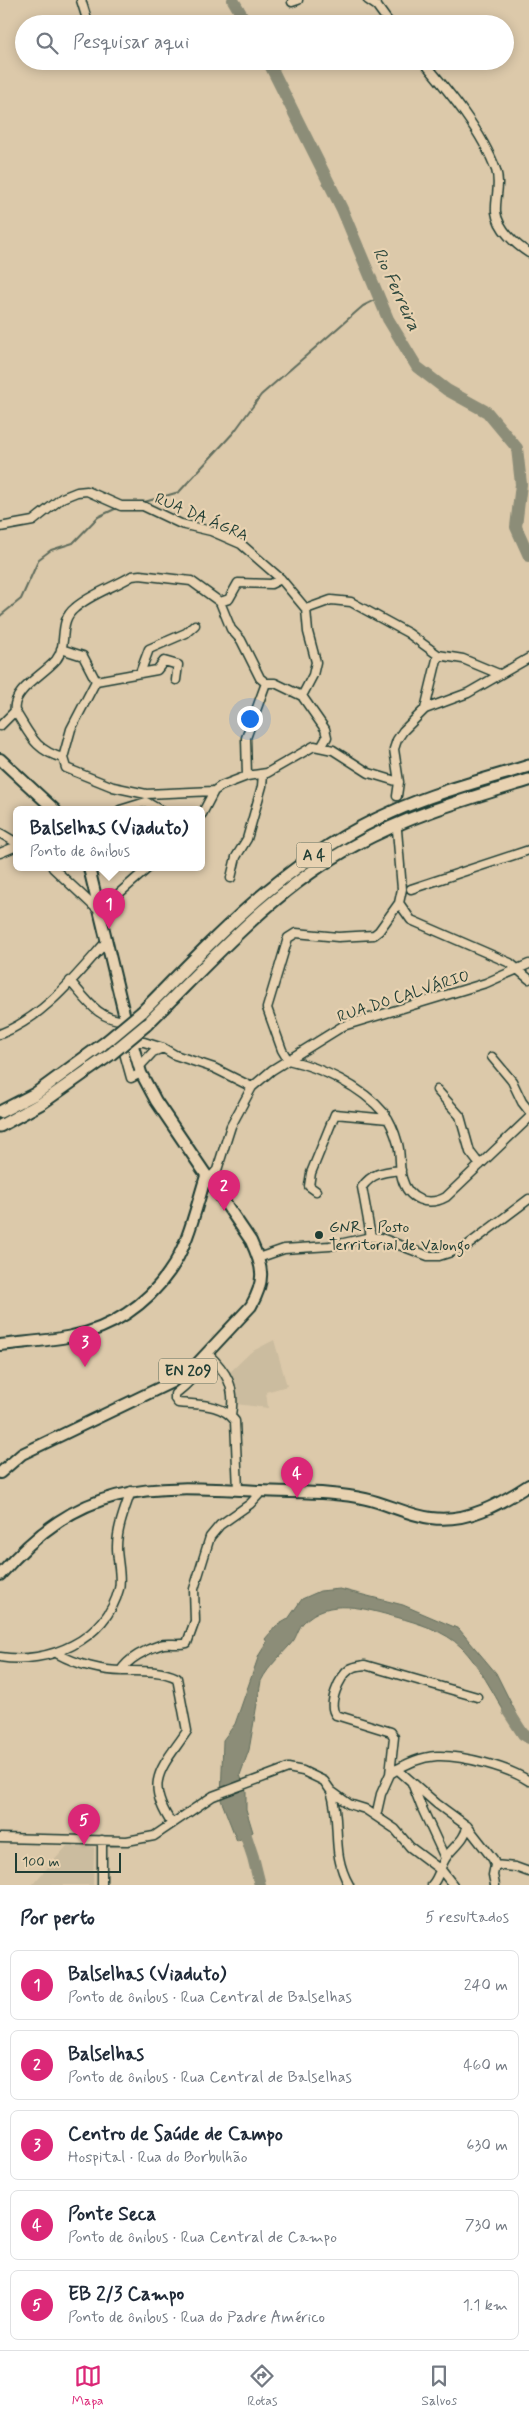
<!DOCTYPE html>
<html lang="pt">
<head>
<meta charset="utf-8">
<style>
  body { margin:0; font-family:Mynerve,sans-serif; background:#f2f2f3; color:#1f2937 }
  .scale { position:absolute; left:15px; bottom:12px; width:106px; box-sizing:border-box; padding-left:5px; border:2px solid #1f3d34; border-top:0; font-size:14px; line-height:18px; white-space:nowrap; color:#1f3d34; -webkit-text-stroke:4px #e8d2b1; paint-order:stroke }
  .you { position:absolute; left:249px; top:718px; width:18px; height:18px; margin:-12px; border:4px solid #fff; border-radius:50%; background:#1a73e8; box-shadow:0 0 0 8px #1a73e833 }
  .badge { display:grid; place-items:center; width:32px; height:32px; border-radius:50%; background:#db2777; color:#fff; font-size:16px; font-weight:700 }
  .pin { position:absolute; translate:-50% -41px; filter:drop-shadow(0 1px 2px #0008) }
  .pin::after { content:''; position:absolute; top:26px; width:18px; height:15px; background:inherit; clip-path:polygon(0 0,100% 0,50% 100%) }
  .popup { position:absolute; left:13px; top:806px; width:192px; height:65px; box-sizing:border-box; display:grid; place-content:center; border-radius:8px; background:#fff; filter:drop-shadow(0 1px 4px #0005); font-size:16px; white-space:nowrap; color:#747a83 }
  .popup b { font-size:19px; color:#1f2937 }
  .popup::after { content:''; position:absolute; left:50%; top:100%; margin-left:-10px; border:10px solid transparent; border-top-color:#fff }
  .list { margin:0; padding:0; list-style:none }
  h2 { display:flex; justify-content:space-between; align-items:center; height:65px; margin:0; padding:0 20px; font-size:21px }
  h2 small { font-size:16px; font-weight:400; color:#747a83 }
  .list li { display:grid; grid-template-columns:32px 1fr auto; gap:15px; align-items:center; box-sizing:border-box; height:70px; margin:0 10px 10px; padding:0 10px; border:1px solid #e0e1e3; border-radius:8px }
  .list b { display:block; font-size:19px; white-space:nowrap }
  .list p { margin:0; font-size:16px; white-space:nowrap; color:#747a83 }
  .list em { font-size:16px; font-style:normal; color:#747a83 }
  .icon { flex:none; width:28px; height:28px; fill:none; stroke:currentColor; stroke-width:2; stroke-linecap:round; stroke-linejoin:round }
  .map { position:relative; flex:none; width:529px; height:1885px; overflow:hidden }
  .search { position:absolute; background:#fff; box-shadow:0 2px 12px #0003; left:15px; right:15px; top:15px; height:55px; display:flex; align-items:center; gap:12px; box-sizing:border-box; padding:0 18px; border-radius:28px; color:#747a83; font-size:19px }
  .sheet { height:465px; background:#fff }
  nav { display:flex; justify-content:space-around; align-items:center; box-sizing:border-box; height:70px; border-top:1px solid #e0e1e3; background:#fff; font-size:14px; color:#747a83 }
  nav a { display:grid; justify-items:center; gap:2px }
  nav .on { color:#db2777 }
  .map>svg:first-child { display:block }
</style>
</head>
<body>
<div class="map">
<svg width="529" height="1885" viewBox="0 0 529 1885">
  <rect width="100%" height="100%" fill="#dcc9aa"/>
  <filter id="ink" filterUnits="userSpaceOnUse"><feTurbulence type="fractalNoise" baseFrequency=".02" numOctaves="2"/><feDisplacementMap in="SourceGraphic" scale="10" xChannelSelector="R" yChannelSelector="G"/><feConvolveMatrix kernelMatrix="1 2 1 2 8 2 1 2 1" color-interpolation-filters="sRGB"/></filter>
  <g filter="url(#ink)">
    <path fill="#cbbc9f" d="M274,1340L287,1386L266,1392L268,1408L236,1404L232,1386L234,1381L229,1373L251,1352Z
      M67,1846H92L94,1848L93,1885H32Z"/>
    <path fill="#8c8d78" stroke="#606d5d" d="M340,1589L403,1605L459,1629L496,1673L521,1723L513,1727C499,1704 480,1665 461,1647C445,1631 418,1623 396,1617C365,1609 329,1596 303,1623C299,1627 297,1635 294,1640C283,1654 269,1665 261,1681L249,1750L240,1775L246,1791V1809L253,1832L237,1841L221,1800L223,1740L235,1724L259,1655L267,1642L265,1639L276,1626L288,1619L302,1599L320,1591Z"/>
    <g fill="none" stroke-linecap="round" stroke-linejoin="round">
      <path stroke="#606d5d" stroke-width="2" d="M141,503L179,492L234,432L261,395L363,306L379,298
        M0,616L21,599L39,559L51,550L73,543L98,517L119,507"/>
      <path stroke="#8c8d78" stroke-width="12" d="M233,0L247,24
        M268,61L342,209L388,319L417,367L447,390L487,412L517,448L521,484L516,527L529,556
        M508,1711L523,1734L529,1738
        M241,1821L253,1857L260,1885"/>
      <path stroke="#b6ad92" stroke-width="8" stroke-dasharray="8 4" stroke-linecap="butt" d="M397,828V796"/>
      <g stroke="#1f3d34" stroke-width="11">
        <path id="minor" d="M81,0L86,16
          M368,0L377,6L390,24
          M292,2L298,0
          M423,61C449,92 482,131 496,170C501,184 495,198 496,212C498,229 516,245 529,253
          M0,527L33,521L62,498L77,492L87,491L121,506H143L181,524L211,531L241,544L281,579L306,609L308,632L316,662L313,675L302,696L325,729L327,737L322,746
          M220,602L231,629L241,640L260,678L266,683L246,738L247,776
          M220,602L229,599L238,583L271,584L281,579
          M306,609L331,600L351,602L408,633L438,655L463,659L499,674
          M61,649L83,656L96,681
          M140,673L149,649L186,633L195,625
          M266,683H275L302,696
          M425,709L438,655
          M15,711C11,691 43,675 56,660C69,644 57,622 75,608C91,594 114,587 132,576L140,575L191,581L220,602
          M0,726L15,711C30,734 34,750 63,758L66,768L113,787L146,794L214,791
          M63,758L71,729L96,681L157,670L164,661L178,665L176,680
          M397,796L399,782L394,749L397,740L403,731L425,709L468,693L529,658
          M120,810L146,802L160,810
          M202,814L214,791L221,786L247,776L267,773L314,746L333,750L369,773L399,782
          M0,833L17,843
          M0,853L17,846
          M53,868L99,911L148,868
          M231,878L236,857L247,839L262,786L263,774
          M411,889L529,850
          M399,903L411,920L510,963L529,979
          M70,981C86,999 99,1021 125,1020
          M0,1034C44,1017 76,976 106,942
          M121,1042L131,1078L141,1073
          M132,1046L138,1042H144L163,1048L175,1055L214,1068L252,1087
          M492,1057L512,1081L522,1102L529,1111
          M288,1060C322,1068 361,1086 384,1113C391,1122 395,1133 398,1144C401,1155 399,1168 402,1178C408,1200 428,1207 446,1197L529,1118
          M288,1060L282,1050L267,1008L288,938L296,933L338,937L374,935L379,931L399,903L402,889L397,830
          M139,1067L153,1052L163,1048
          M437,1090L460,1116L470,1152L480,1165
          M208,1180L217,1170L231,1126L252,1087L272,1070L343,1026L486,983L529,964
          M316,1191L309,1186L311,1173L335,1114L388,1119
          M371,1237L362,1187C373,1172 384,1172 401,1170
          M258,1258L284,1249L330,1246L371,1237L381,1238L428,1256H439L464,1248L529,1199
          M207,1353C227,1372 236,1387 231,1415
          M195,1366C196,1379 184,1386 175,1394V1399L178,1403C198,1405 222,1403 235,1421L238,1490
          M58,1654C76,1664 102,1671 123,1671C141,1671 161,1670 177,1678L187,1731C162,1768 143,1781 172,1824
          M0,1657C48,1665 106,1640 119,1589C122,1577 117,1560 117,1547C117,1528 125,1509 131,1491
          M121,1671C127,1659 147,1649 160,1645C168,1642 178,1646 187,1643L195,1621L194,1589L210,1537L220,1525L250,1504L262,1491
          M397,1769L437,1804L467,1826L493,1859L495,1865
          M390,1774L394,1737L391,1732L336,1715C327,1705 339,1677 350,1669C355,1666 360,1666 365,1665L477,1697
          M412,1783L421,1806L445,1858
          M331,1791C342,1824 330,1852 349,1885
          M376,1816L381,1794L390,1774C403,1765 420,1757 437,1756C462,1755 508,1767 529,1781
          M0,1838L127,1841L154,1836L213,1796L288,1768L303,1771L324,1781L331,1791L349,1804L365,1809L395,1829L410,1847L442,1871L453,1885
          M495,1865L515,1867L529,1872
          M495,1865L493,1875L495,1885
          M102,1885V1840
          M432,1885C440,1876 440,1865 447,1856C454,1846 466,1839 467,1826"/>
      </g>
      <g stroke="#1f3d34" stroke-width="14">
        <path id="major" d="M0,759L55,810
          M0,1345C24,1342 49,1341 72,1336C111,1329 147,1304 169,1272C188,1246 196,1207 206,1176
          M0,1473L22,1454L172,1382L195,1366L251,1306C266,1280 263,1267 251,1241L156,1101L141,1073L127,1026L89,868
          M0,1575C81,1481 145,1485 260,1491C294,1493 332,1491 366,1499C388,1504 408,1515 431,1518C467,1523 500,1504 529,1485"/>
      </g>
      <g stroke="#1f3d34" stroke-width="15">
        <path id="highway" d="M142,1012C219,934 289,857 392,812C436,792 483,780 529,766
          M146,1025C211,961 273,889 355,845C409,815 470,798 529,780
          M0,1112L35,1094L106,1042
          M0,1126L42,1103L111,1054"/>
      </g>
      <use href="#minor" stroke="#e8d2b1" stroke-width="8"/>
      <use href="#major" stroke="#e8d2b1" stroke-width="10"/>
      <use href="#highway" stroke="#e8d2b1" stroke-width="11"/>
      <g stroke="#1f3d34" stroke-width="15" stroke-linecap="butt">
        <path id="highway-bridge" d="M106,1042L142,1012
          M111,1054L146,1025"/>
      </g>
      <use href="#highway-bridge" stroke="#e8d2b1" stroke-width="11"/>
    </g>
  </g>
  <circle fill="#1f3d34" stroke="#e8d2b1" stroke-width="2" cx="319" cy="1235" r="5"/>
  <g text-anchor="middle" stroke-width="4.5" stroke-linejoin="round" paint-order="stroke">
    <g fill="#e8d2b1" stroke="#5b6a5a" stroke-width="1">
      <rect x="296.5" y="842.5" width="35" height="25" rx="4"/>
      <rect x="159" y="1358.5" width="58" height="25" rx="4"/>
    </g>
    <g font-size="15" font-weight="bold" fill="#1f3d34">
      <text x="314" y="860">A 4</text>
      <text x="188" y="1376">EN 209</text>
    </g>
    <g font-size="16" fill="#1f3d34" stroke="#e8d2b1">
      <text transform="translate(202 516) rotate(23)" y="6">RUA DA ÁGRA</text>
      <text transform="translate(403 995) rotate(-18)" y="6">RUA DO CALVÁRIO</text>
    </g>
    <g font-size="16" fill="#1f3d34" stroke="#e8d2b1" text-anchor="start">
      <text x="329" y="1232">GNR - Posto<tspan x="329" dy="18">Territorial de Valongo</tspan></text>
    </g>
    <g font-size="18" font-style="italic" fill="#2f493e" stroke="#e8d2b1">
      <text transform="translate(397 289) rotate(65)" y="6">Rio Ferreira</text>
    </g>
  </g>
</svg>
<div class="scale">100 m</div>
<div class="you"></div>
<div class="pin badge" style="left:109px;top:929px">1</div>
<div class="popup"><b>Balselhas (Viaduto)</b>Ponto de ônibus</div>
<div class="pin badge" style="left:224px;top:1211px">2</div>
<div class="pin badge" style="left:85px;top:1367px">3</div>
<div class="pin badge" style="left:297px;top:1498px">4</div>
<div class="pin badge" style="left:84px;top:1845px">5</div>
<div class="search"><svg class="icon" aria-label="search" viewBox="0 0 24 24"><circle cx="10" cy="10" r="6"/><path d="M15 15l6 6"/></svg>Pesquisar aqui</div>
</div>
<section class="sheet">
<h2>Por perto<small>5 resultados</small></h2>
<ul class="list">
<li><span class="badge">1</span><div><b>Balselhas (Viaduto)</b><p>Ponto de ônibus · Rua Central de Balselhas</p></div><em>240 m</em></li>
<li><span class="badge">2</span><div><b>Balselhas</b><p>Ponto de ônibus · Rua Central de Balselhas</p></div><em>460 m</em></li>
<li><span class="badge">3</span><div><b>Centro de Saúde de Campo</b><p>Hospital · Rua do Borbulhão</p></div><em>630 m</em></li>
<li><span class="badge">4</span><div><b>Ponte Seca</b><p>Ponto de ônibus · Rua Central de Campo</p></div><em>730 m</em></li>
<li><span class="badge">5</span><div><b>EB 2/3 Campo</b><p>Ponto de ônibus · Rua do Padre Américo</p></div><em>1.1 km</em></li>
</ul>
</section>
<nav>
<a class="on"><svg class="icon" aria-label="map" viewBox="0 0 24 24"><path d="M3 6l6-2 6 2 6-2v14l-6 2-6-2-6 2zM9 4v14M15 6v14"/></svg>Mapa</a>
<a><svg class="icon" aria-label="directions" viewBox="0 0 24 24"><path d="M12 3l9 9-9 9-9-9zM9 14v-3h6M13 9l2 2-2 2"/></svg>Rotas</a>
<a><svg class="icon" aria-label="saved" viewBox="0 0 24 24"><path d="M7 4h10v16l-5-4-5 4z"/></svg>Salvos</a>
</nav>
</body>
</html>
